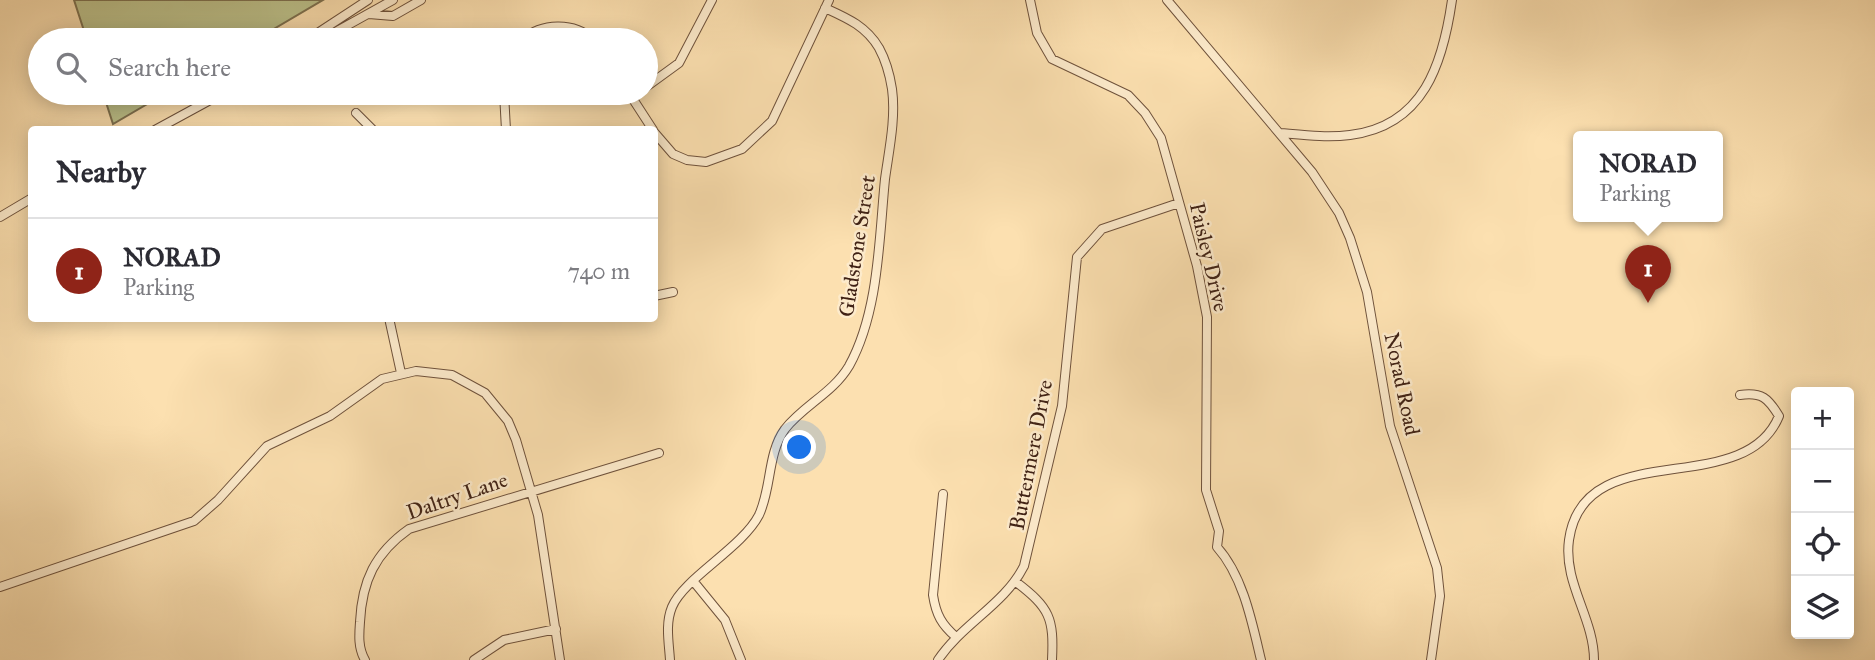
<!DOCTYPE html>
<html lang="en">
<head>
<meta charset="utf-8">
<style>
  body { margin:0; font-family:"IM FELL Great Primer",serif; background:#f2f2f3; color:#2b2b33 }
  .controls { position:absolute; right:21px; bottom:21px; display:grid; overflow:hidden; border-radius:7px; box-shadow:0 4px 18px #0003 }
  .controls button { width:63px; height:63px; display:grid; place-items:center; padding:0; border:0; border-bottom:2px solid #e1e1e2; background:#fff; color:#2b2b33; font:35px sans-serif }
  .you { position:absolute; left:800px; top:448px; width:24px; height:24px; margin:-18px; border:5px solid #fff; border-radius:50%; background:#1a73e8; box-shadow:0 0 0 10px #1a73e833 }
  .badge { display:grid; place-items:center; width:46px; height:46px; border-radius:50%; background:#8f2418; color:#fff; font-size:23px; font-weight:700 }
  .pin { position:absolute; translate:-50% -58px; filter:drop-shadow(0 2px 4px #0008) }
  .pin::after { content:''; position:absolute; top:37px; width:24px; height:21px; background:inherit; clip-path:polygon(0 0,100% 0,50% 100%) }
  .popup { position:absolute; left:1573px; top:131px; width:150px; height:91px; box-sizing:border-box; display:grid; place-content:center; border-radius:7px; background:#fff; filter:drop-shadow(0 2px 5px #0005); font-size:23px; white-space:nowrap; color:#7c7c81 }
  .popup b { font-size:26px; color:#2b2b33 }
  .popup::after { content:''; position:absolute; left:50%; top:100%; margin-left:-14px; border:14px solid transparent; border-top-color:#fff }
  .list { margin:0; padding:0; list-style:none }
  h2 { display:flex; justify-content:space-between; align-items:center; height:91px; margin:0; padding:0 28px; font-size:30px }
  h2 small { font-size:23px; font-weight:400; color:#7c7c81 }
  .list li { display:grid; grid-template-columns:46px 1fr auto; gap:21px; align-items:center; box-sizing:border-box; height:105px; padding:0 28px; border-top:2px solid #e1e1e2 }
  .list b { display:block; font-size:26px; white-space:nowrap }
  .list p { margin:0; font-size:23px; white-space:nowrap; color:#7c7c81 }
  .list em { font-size:23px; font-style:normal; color:#7c7c81 }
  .icon { flex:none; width:38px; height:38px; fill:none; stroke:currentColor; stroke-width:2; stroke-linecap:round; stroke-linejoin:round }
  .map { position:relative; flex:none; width:1875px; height:660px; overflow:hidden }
  .search { position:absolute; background:#fff; box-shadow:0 4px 18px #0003; left:28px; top:28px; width:630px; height:77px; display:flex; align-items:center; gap:18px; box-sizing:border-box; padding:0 24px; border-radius:38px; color:#7c7c81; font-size:26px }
  .panel { position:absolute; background:#fff; box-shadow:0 4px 18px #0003; left:28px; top:126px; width:630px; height:196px; border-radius:7px }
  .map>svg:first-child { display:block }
</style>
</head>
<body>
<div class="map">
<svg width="1875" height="660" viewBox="0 0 1875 660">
  <rect width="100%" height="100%" fill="#fce0b0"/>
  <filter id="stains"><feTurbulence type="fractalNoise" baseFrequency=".00286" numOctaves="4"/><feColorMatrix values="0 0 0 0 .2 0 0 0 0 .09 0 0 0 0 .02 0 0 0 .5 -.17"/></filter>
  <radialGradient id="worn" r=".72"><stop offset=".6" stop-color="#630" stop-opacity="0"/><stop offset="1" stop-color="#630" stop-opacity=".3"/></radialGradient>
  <path fill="#bdc38d" stroke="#7e7251" stroke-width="2" d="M74,0H323L255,40H87Z
    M103,93H166L113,124Z"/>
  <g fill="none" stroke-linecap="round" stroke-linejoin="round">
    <g stroke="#6f523c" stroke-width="10">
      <path id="minor" d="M1030,0L1037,33L1052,59L1128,95L1145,113L1161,138L1197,266L1207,317L1206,490L1219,531L1217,547C1243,576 1252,622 1261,660
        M1167,0L1312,172L1339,213L1350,238L1367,292L1390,426L1437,568L1440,596L1431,660
        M369,14L393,16L421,0
        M307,40L368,0
        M321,40L393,0
        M521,40C542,23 573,21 594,40
        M646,87L679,63L712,0
        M504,93L506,130
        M629,93L653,130
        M356,113L373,130
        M155,130L223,93
        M654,132L673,154L687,160L706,162L742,149L772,121L829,0
        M1280,133C1303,135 1327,138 1350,135C1424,126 1443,63 1452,0
        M0,217L32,198
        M654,296L673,292
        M389,318L401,373
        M943,494L933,595C936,615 942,625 956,637
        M694,582L725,620L741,660
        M1016,582C1050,608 1054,618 1052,660
        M0,587L194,521L218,500L267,446L330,416L382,379L416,371L452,375L485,393L508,421L516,440L538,515L560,660
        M365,660C358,648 359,635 360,622C362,581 375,553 409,529L659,453
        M474,660L504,640L556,629
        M670,660C669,643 665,624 672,607C684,578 742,548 759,515C772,487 767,454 785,429C804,405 833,393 849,366C879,312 879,239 885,179C889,150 896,118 892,89C890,76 885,59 879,48C866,26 847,18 825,8
        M938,660C962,624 1005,604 1024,566L1062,406L1077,257L1102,229L1179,203
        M1594,660C1594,618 1563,583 1569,540C1584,433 1744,502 1779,416C1768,398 1762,392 1740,395"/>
    </g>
    <use href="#minor" stroke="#fdebcc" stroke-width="8"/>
  </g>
  <g text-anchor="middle" stroke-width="5" stroke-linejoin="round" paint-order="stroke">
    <g font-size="21" fill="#402215" stroke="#fdebcc">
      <text transform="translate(857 246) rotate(-81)" y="7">Gladstone Street</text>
      <text transform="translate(1209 257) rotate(77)" y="7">Paisley Drive</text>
      <text transform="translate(1402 384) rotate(78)" y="7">Norad Road</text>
      <text transform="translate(1031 455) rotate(-79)" y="7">Buttermere Drive</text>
      <text transform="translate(457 496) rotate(-19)" y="7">Daltry Lane</text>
    </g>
  </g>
  <rect width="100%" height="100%" filter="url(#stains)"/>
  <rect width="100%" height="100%" fill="url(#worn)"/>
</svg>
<div class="controls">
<button>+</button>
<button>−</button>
<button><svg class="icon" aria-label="locate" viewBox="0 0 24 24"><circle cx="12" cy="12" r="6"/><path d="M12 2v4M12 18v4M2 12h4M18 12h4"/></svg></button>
<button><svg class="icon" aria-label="layers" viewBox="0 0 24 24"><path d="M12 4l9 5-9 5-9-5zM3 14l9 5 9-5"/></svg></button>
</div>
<div class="you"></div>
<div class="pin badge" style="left:1648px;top:303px">1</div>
<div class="popup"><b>NORAD</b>Parking</div>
<div class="search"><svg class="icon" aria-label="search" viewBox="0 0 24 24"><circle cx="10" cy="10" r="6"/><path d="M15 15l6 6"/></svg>Search here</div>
<section class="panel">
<h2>Nearby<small></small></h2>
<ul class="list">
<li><span class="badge">1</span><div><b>NORAD</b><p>Parking</p></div><em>740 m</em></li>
</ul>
</section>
</div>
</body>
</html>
